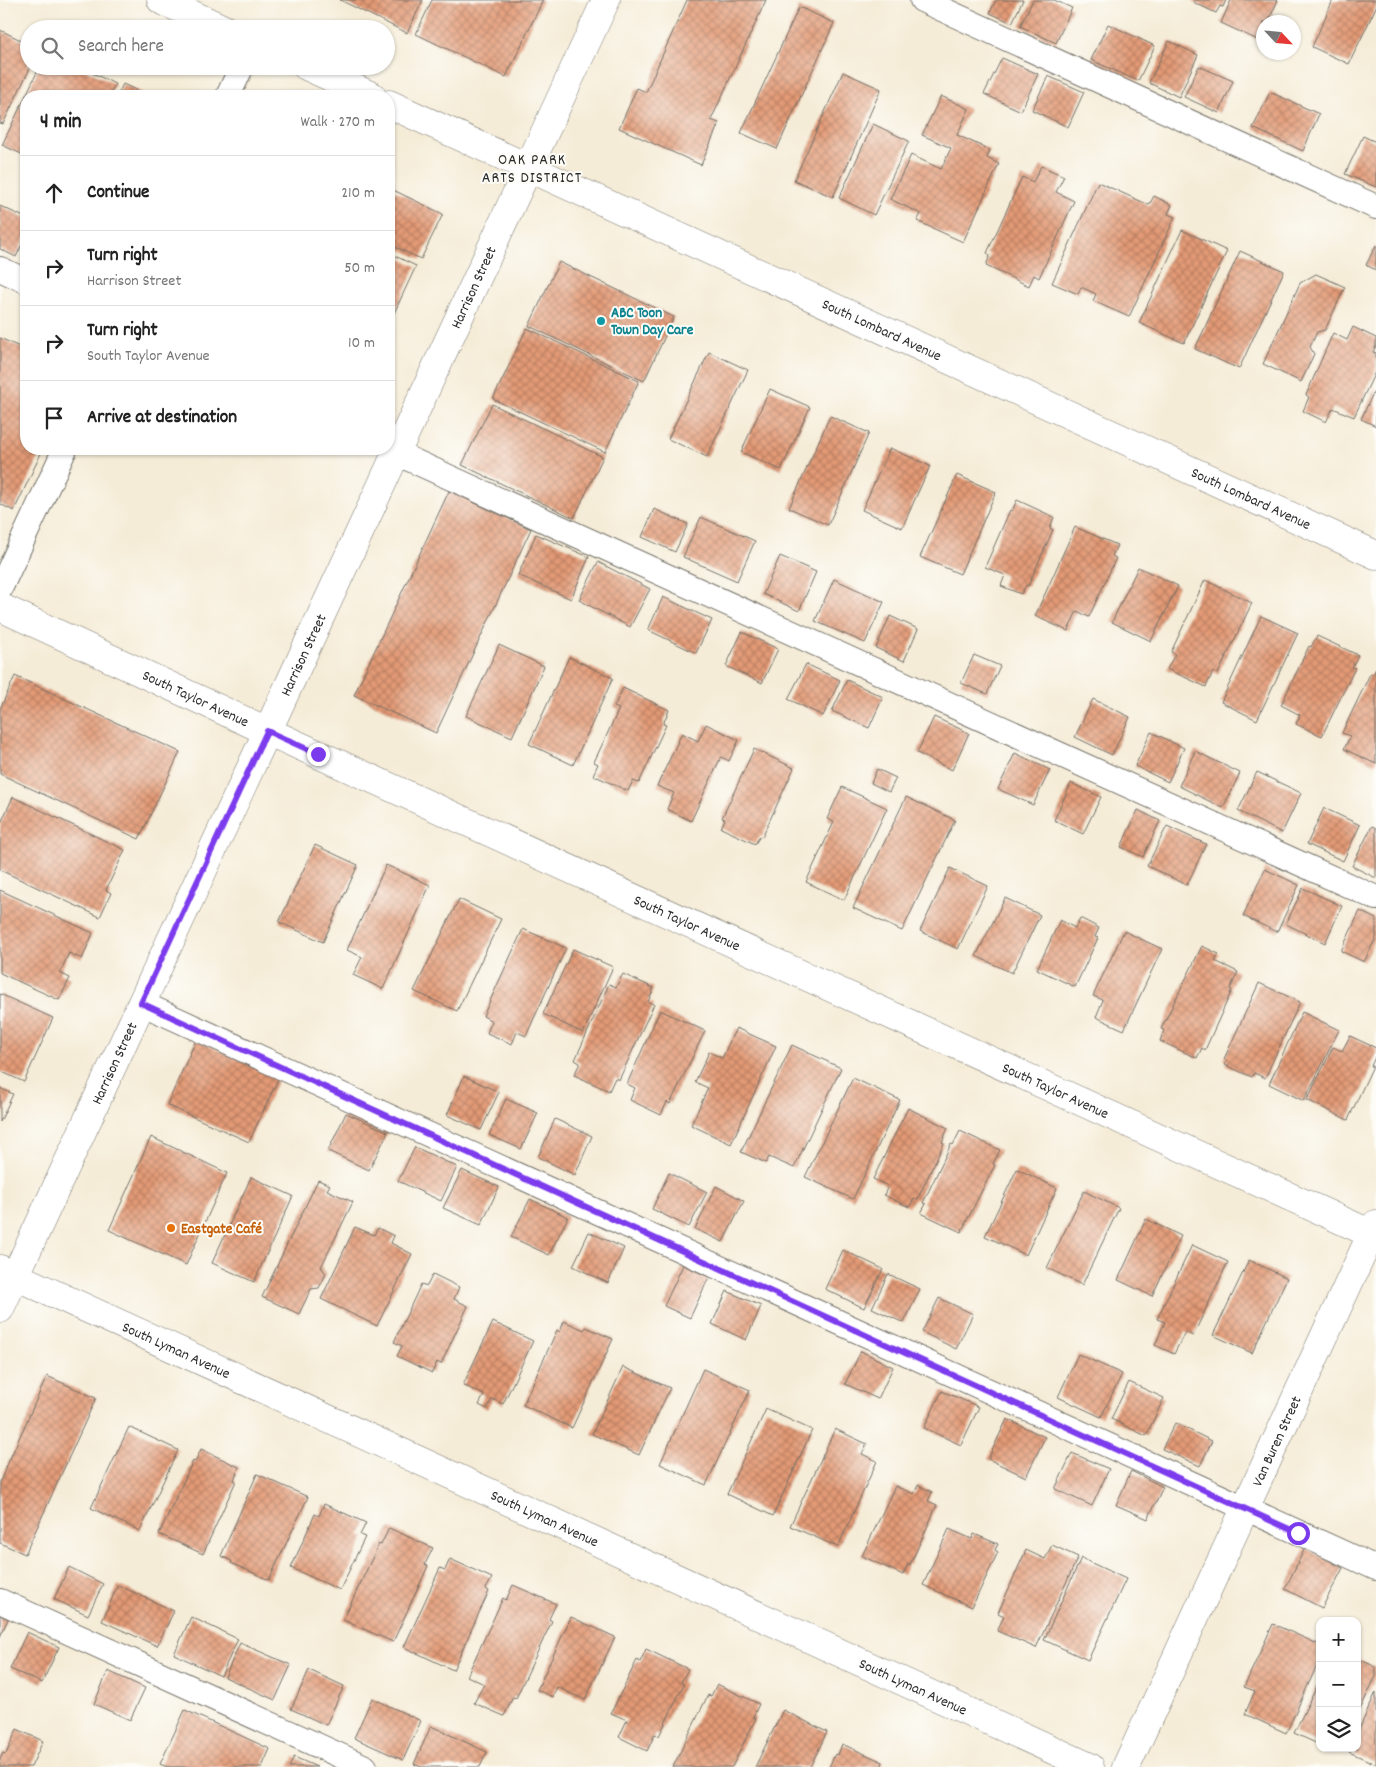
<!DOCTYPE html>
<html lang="en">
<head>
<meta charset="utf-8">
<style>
  body { margin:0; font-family:Dekko,sans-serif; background:#f6f6f6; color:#222 }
  .controls { position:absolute; right:15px; bottom:15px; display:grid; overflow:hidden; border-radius:10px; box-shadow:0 1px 4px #0004 }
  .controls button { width:45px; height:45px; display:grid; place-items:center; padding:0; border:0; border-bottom:1px solid #e0e0e0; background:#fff; color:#222; font:25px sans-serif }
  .compass { position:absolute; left:1256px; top:15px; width:45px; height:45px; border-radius:50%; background:#fff; box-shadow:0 1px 4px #0004; rotate:116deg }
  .stop { position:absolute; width:15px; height:15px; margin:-11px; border:4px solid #7c3aed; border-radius:50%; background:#fff }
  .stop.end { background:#7c3aed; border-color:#fff; box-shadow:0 1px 5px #0008 }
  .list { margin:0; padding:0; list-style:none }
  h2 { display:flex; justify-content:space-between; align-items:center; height:65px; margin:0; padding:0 20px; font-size:21px }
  h2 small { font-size:16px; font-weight:400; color:#767676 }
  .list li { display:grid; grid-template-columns:32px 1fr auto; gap:15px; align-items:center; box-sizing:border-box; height:75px; padding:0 20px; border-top:1px solid #e0e0e0 }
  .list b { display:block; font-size:19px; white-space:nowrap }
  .list p { margin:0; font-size:16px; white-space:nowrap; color:#767676 }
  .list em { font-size:16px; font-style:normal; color:#767676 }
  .icon { flex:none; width:28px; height:28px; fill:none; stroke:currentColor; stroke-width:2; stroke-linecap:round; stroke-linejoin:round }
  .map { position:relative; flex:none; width:1376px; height:1767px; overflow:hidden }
  .search { position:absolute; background:#fff; box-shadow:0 1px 4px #0004; left:20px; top:20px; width:375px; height:55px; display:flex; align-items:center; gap:12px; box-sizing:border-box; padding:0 18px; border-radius:28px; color:#767676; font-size:19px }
  .panel { position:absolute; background:#fff; box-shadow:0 1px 4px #0004; left:20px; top:90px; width:375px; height:365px; border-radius:20px }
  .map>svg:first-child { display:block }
</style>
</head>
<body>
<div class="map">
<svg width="1376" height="1767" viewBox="0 0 1376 1767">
  <defs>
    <pattern id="building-cross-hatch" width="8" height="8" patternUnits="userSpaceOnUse" patternTransform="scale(1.25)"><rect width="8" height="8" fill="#e39a76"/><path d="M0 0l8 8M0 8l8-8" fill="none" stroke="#b87e61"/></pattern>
  </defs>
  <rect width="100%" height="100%" fill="#fdfcf7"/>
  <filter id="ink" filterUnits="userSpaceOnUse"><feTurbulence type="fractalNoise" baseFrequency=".02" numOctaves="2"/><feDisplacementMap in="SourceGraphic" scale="10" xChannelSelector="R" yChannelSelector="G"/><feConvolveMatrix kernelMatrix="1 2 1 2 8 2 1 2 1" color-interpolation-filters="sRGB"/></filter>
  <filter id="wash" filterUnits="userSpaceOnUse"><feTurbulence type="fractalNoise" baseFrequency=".0096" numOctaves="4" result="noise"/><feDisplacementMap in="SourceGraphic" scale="20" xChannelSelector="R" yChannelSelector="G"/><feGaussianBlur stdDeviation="1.12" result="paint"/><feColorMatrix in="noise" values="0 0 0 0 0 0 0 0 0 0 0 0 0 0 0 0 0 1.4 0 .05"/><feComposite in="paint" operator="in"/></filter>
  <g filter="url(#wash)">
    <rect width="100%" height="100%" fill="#f5ecd7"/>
    <g id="blocks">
      <path fill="url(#building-cross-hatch)" d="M340,0H423L407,33Z
        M432,0H543L506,77L416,34Z
        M687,0H766L711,120L719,123L701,165L619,128L637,88L646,92Z
        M996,0H1023L1012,23L990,13Z
        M1033,0H1054L1072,8L1056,43L1020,26Z
        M1194,0H1226L1223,7L1220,6L1216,13L1193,2Z
        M1231,0H1278L1268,22H1264V33L1260,41L1221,23Z
        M1333,0H1376V7L1349,64L1312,47Z
        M799,7L834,23L777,149L741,133Z
        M1108,24L1155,46L1138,81L1091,60Z
        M0,30L29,44V66H31L3,124L0,123Z
        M1169,41L1198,55L1179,97L1149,83Z
        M1002,58L1038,74L1021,111L984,94Z
        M40,66H78L115,84L109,96H26V156L2,145Z
        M1199,66L1233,81L1219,113L1184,97Z
        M843,72L881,89L833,197L794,180Z
        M1048,76L1084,92L1068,127L1032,110Z
        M123,84L149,96H117Z
        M1270,92L1319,114L1303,151L1253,128Z
        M941,96L969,109L957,135L990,150L987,158L999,164L963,242L917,221L921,214L890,199L911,155L941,169L951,148L922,135Z
        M873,124L909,141L874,215L839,198Z
        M1363,136L1376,142V187L1345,174Z
        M1041,166L1064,176L1056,192L1074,201L1039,278L1034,275L1029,286L986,266L990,255L987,253L1022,177L1033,182Z
        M1098,182L1149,205L1154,196L1172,205L1168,214L1175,217L1129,317L1093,301L1096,294L1081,287L1078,294L1052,283Z
        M389,188L443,214L421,259L389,244Z
        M0,206L26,218V236L16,257L0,249Z
        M1182,230L1227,251L1184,343L1139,323Z
        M1376,245V270L1366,265Z
        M1240,251L1284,271L1239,369L1195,349Z
        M389,253L416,266L389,324Z
        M559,262L674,317L644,381L529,326Z
        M1316,274L1345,287L1325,330L1317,332L1310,347L1314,354L1301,382L1263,364L1300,283Z
        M1353,327L1376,338V346L1373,352L1376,353V370L1354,417L1333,408L1326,422L1303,411L1309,397L1306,395L1333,333L1347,340Z
        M527,328L639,381L605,452L493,399Z
        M0,338L26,350V449H43L14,511L0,504Z
        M709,352L748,370L707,457L668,439Z
        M1376,387V426L1361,419Z
        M770,389L810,407L781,470L741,452Z
        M492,404L603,457L574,518L462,465Z
        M830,416L869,433L828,525L789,508Z
        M890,448L930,466L902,528L862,510Z
        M957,475L996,492L960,574L920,557Z
        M449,491L531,529L436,733L354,695Z
        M1017,500L1054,517L1050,528L1053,530L1028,586L1026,585L1021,594L1001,586L1005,575L985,567L1010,510L1012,511Z
        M654,509L688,524L675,552L642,537Z
        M701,517L755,541L737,581L683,557Z
        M1075,527L1117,545L1112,556L1116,558L1089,617L1077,611L1068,631L1035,616Z
        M536,534L589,557L571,599L518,575Z
        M780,556L816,572L799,611L763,594Z
        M598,562L650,589L630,627L579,600Z
        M1138,567L1178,586L1151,641L1112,622Z
        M834,579L884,602L865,643L815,621Z
        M1205,580L1252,603L1218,674L1213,672L1206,687L1167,669L1175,654L1171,652Z
        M663,597L712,620L696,653L648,630Z
        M890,616L918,629L904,661L876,648Z
        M1261,616L1298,633L1257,720L1221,702Z
        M742,632L778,649L762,683L726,666Z
        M1317,636L1358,655L1352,667L1355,668L1322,736L1296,724L1300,715L1281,705L1309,646L1311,647Z
        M499,645L544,666L512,737L466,716Z
        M974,655L1000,666L987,694L961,683Z
        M569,657L613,678L573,765L529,744Z
        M806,664L840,680L823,716L788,699Z
        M1376,668V764L1344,749L1350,736L1342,733L1370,674L1373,675Z
        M15,676L180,752L139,839L0,774V709Z
        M847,680L883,697L869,728L832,711Z
        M623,688L669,710L663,724L666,725L639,783L633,781L628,791L593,775L598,764L594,762L619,709L614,707Z
        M1093,699L1130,717L1112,755L1075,737Z
        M934,717L969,733L952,770L917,753Z
        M706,724L739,740L729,761L721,757L691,821L667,809L674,793L657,786L682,733L698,741Z
        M1151,732L1184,748L1168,782L1135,766Z
        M754,749L794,768L762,837L760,836L755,844L721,828L725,819L722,818Z
        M1195,751L1240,773L1223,808L1179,786Z
        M1015,753L1050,770L1033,805L998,789Z
        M877,769L896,778L889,792L871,783Z
        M1257,772L1301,793L1282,833L1238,811Z
        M1071,783L1101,797L1083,834L1054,820Z
        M842,787L887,808L844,900L806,882L834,822L827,819Z
        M13,797L125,850L106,890L111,893L100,917L0,870V825Z
        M906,797L955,820L902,931L853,908Z
        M1324,808L1360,825L1343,861L1307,844Z
        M1138,810L1160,821L1143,857L1121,847Z
        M1167,826L1206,844L1187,885L1147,866Z
        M1372,826L1376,828V878L1352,866Z
        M315,845L358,865L323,942L279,922Z
        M386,865L430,885L383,989L353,975L362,957L347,950Z
        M950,868L988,886L958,949L920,931Z
        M1265,869L1299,885L1277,932L1243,916Z
        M1303,888L1342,906L1325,943L1286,924Z
        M0,890L93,933L82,959L69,953L60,973L70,978L59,1000L0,973Z
        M1005,898L1040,915L1012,973L976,956Z
        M459,899L501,919L457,1011L414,991Z
        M1360,911L1376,919V938L1364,962L1341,951Z
        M1080,918L1099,928L1095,937L1098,938L1075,987L1037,969L1060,920L1075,928Z
        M523,929L566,948L526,1036L517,1032L512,1044L487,1033L492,1021L483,1016Z
        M1124,931L1162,949L1124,1030L1096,1017L1103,1000L1093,996Z
        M1202,946L1219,954L1215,961L1238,972L1230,989L1232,990L1205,1050L1202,1048L1197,1058L1160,1041L1164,1030L1161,1029Z
        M573,949L613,967L583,1033L543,1014Z
        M623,974L654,988L648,1002L654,1004L619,1080L615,1078L609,1091L574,1075L580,1063L575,1060L609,984L616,987Z
        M1259,983L1300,1002L1265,1078L1254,1073L1252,1077L1225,1065L1227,1061L1224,1059Z
        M0,994L53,1018L24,1082L0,1071Z
        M660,1010L705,1031L670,1104L667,1102L661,1115L630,1100L635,1088L627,1084Z
        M1302,1012L1339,1030L1304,1101L1269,1084Z
        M736,1028L776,1046L731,1144L691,1125L708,1088L695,1082L709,1052L722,1058Z
        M1350,1036L1376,1048V1055L1371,1066H1373L1348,1120L1307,1100L1333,1047L1342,1051Z
        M196,1040L279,1077L249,1142L167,1105Z
        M792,1045L841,1068L794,1168L769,1157L766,1163L741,1152Z
        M464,1076L499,1092L481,1130L447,1115Z
        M853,1078L900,1100L853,1199L805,1177Z
        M0,1088L13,1094L0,1122Z
        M506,1099L538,1113L521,1149L489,1135Z
        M908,1108L948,1128L942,1142L944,1143L917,1200L914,1199L909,1207L884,1195L888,1186L873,1179Z
        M346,1113L388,1132L369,1170L328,1151Z
        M555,1119L592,1136L575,1175L538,1157Z
        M960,1131L1000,1150L993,1164L995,1165L961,1232L921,1213L926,1204L923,1203L951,1144L953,1145Z
        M151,1137L227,1173L186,1265L109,1230Z
        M415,1147L457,1167L441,1201L398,1181Z
        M1017,1169L1057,1188L1026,1255L985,1236Z
        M462,1170L499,1187L481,1225L443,1208Z
        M669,1173L707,1192L689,1227L652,1209Z
        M251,1177L293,1196L254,1282L212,1263Z
        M318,1180L330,1185L327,1190L353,1202L321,1267L326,1274L319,1288L311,1289L299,1314L262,1297Z
        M716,1186L744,1201L723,1242L695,1229Z
        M1084,1191L1119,1208L1082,1285L1047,1268Z
        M530,1199L568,1217L549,1255L511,1237Z
        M1146,1219L1181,1236L1152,1296L1118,1280Z
        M355,1227L374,1235L378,1228L394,1236L391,1243L412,1254L377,1326L321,1299Z
        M589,1232L624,1248L608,1283L573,1266Z
        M1192,1245L1228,1262L1193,1336L1185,1332L1174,1354L1155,1345L1165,1322L1157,1319Z
        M843,1250L883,1269L864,1308L825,1289Z
        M1249,1260L1287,1278L1252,1353L1213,1335Z
        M683,1265L709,1277L690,1318L664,1306Z
        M433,1274L459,1287L454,1299L468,1306L441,1364L437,1362L432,1373L397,1356L402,1346L394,1342L421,1284L427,1286Z
        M888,1274L920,1289L904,1323L872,1308Z
        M727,1291L761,1306L746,1340L712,1324Z
        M939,1298L973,1314L956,1349L922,1332Z
        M564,1321L584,1330L586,1327L613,1339L572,1428L523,1405L557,1330L560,1332Z
        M493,1322L533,1341L503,1404L492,1399L487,1409L479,1405L484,1395L463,1385Z
        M861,1351L893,1367L878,1399L845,1384Z
        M1078,1354L1122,1374L1101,1417L1058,1397Z
        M623,1367L670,1388L639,1455L592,1434Z
        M703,1369L750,1390L706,1485L660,1464Z
        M47,1376L96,1398L25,1554L0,1543V1481Z
        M1129,1382L1164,1398L1146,1436L1111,1419Z
        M942,1391L979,1407L961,1445L924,1428Z
        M766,1409L812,1430L773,1516L727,1494Z
        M1007,1419L1045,1437L1026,1477L988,1459Z
        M1175,1423L1212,1441L1200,1466L1162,1449Z
        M129,1427L178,1450L140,1531L91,1508Z
        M835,1429L867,1444L862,1454L877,1461L838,1547L790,1526Z
        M201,1449L239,1467L234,1480L236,1481L203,1554L159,1534L193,1461L195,1462Z
        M1072,1453L1109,1469L1092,1506L1055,1489Z
        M1131,1471L1163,1487L1148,1519L1116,1505Z
        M257,1474L308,1497L269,1580L231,1563L232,1561L221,1556Z
        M918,1485L932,1492L928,1501L937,1505L910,1565L908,1564L903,1575L862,1556L895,1486L914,1494Z
        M324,1504L366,1523L360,1535L365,1537L340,1590L291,1568L315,1514L319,1516Z
        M389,1528L433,1548L425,1564L428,1566L393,1642L343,1620L379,1544L381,1545Z
        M949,1529L972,1539L974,1534L998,1544L995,1550L998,1552L972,1607L923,1585Z
        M1052,1545L1078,1557L1036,1648L997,1631L1004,1616L998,1613L1026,1550L1045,1559Z
        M1305,1548L1343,1568L1322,1608L1285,1589Z
        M1081,1558L1126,1579L1088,1660L1044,1640Z
        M450,1559L492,1578L486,1589L489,1591L453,1670L404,1647L440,1568L445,1570Z
        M69,1567L103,1584L88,1615L54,1599Z
        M118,1585L174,1611L157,1646L102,1621Z
        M513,1585L556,1604L549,1619L552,1621L516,1698L513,1697L504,1716L474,1703L484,1684L467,1676L503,1598L506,1600Z
        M0,1615L8,1619L0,1637Z
        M191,1617L238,1639L221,1676L174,1654Z
        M571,1617L615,1637L585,1700L557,1687L553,1697L537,1690Z
        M1273,1624L1320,1645V1659L1286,1733L1245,1714L1255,1691L1244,1687Z
        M27,1632L59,1647L42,1683L10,1669Z
        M240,1643L291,1665L275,1700L225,1677Z
        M646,1649L688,1669L681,1682L684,1684L659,1736L655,1734L647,1751L619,1737L627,1720L611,1713L637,1660L640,1662Z
        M1357,1658L1376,1667V1676L1357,1716Z
        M309,1670L344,1686L326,1725L291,1709Z
        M108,1671L145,1688L130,1720L94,1704Z
        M1320,1680V1745L1294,1733Z
        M717,1684L759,1704L753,1717L756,1718L732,1767H673L708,1695L711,1696Z
        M1376,1692V1764L1349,1752L1351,1748H1357V1734Z
        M372,1698L421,1721L403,1760L354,1738Z
        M185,1710L270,1749L262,1767H167L160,1764Z
        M783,1710L827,1732L810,1767H755Z
        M431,1726L487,1752L480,1767H421L414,1764Z
        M17,1729L43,1741L31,1767H0V1759L3,1753L6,1754Z
        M842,1744L883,1762L881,1767H829L835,1754L838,1755Z
        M294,1757L317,1767H289Z"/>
    </g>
  </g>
  <g filter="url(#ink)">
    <use href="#blocks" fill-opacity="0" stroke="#726f67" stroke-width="1"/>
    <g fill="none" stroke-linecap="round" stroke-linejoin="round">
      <g stroke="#726f67" stroke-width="26">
        <path id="service" d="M922,0L1376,207
          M228,96L242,66
          M0,269L26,281
          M396,453L1376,898
          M0,589L65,449
          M141,1003L1376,1568
          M0,1601L365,1767"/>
      </g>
      <g stroke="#726f67" stroke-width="29">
        <g id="minor">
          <path d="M161,0L224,29"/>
          <path d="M306,66L372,96"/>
          <path id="s1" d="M389,104L1376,555"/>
          <path id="s2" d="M0,607L267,731L1376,1236"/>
          <path id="s3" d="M0,1269L1090,1767"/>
          <path id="s4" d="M0,1309L606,0"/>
          <path id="s5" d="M1126,1767L1376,1224"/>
        </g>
      </g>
      <use href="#service" stroke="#fff" stroke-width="24"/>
      <use href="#minor" stroke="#fff" stroke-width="28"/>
    </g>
  </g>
  <g fill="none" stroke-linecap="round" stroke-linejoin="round" filter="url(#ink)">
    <path stroke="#7c3aed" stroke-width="6" d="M318,754L267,731L141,1003L1298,1533"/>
  </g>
  <circle fill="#0f9aa8" stroke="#fdfcf7" stroke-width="2" cx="601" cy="321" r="5"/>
  <circle fill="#e8710a" stroke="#fdfcf7" stroke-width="2" cx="171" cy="1228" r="5"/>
  <g text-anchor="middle" stroke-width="4" stroke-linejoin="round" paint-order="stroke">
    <g font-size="15" fill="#2b2b2b" stroke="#fdfcf7">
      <text dy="5" stroke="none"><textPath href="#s4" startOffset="1126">Harrison Street</textPath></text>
      <text dy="5" stroke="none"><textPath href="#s1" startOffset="542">South Lombard Avenue</textPath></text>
      <text dy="5" stroke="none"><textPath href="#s1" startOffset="948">South Lombard Avenue</textPath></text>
      <text dy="5" stroke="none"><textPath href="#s4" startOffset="721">Harrison Street</textPath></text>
      <text dy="5" stroke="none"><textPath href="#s2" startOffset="216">South Taylor Avenue</textPath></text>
      <text dy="5" stroke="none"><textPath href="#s2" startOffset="756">South Taylor Avenue</textPath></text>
      <text dy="5" stroke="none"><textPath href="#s4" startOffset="271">Harrison Street</textPath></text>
      <text dy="5" stroke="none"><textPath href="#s2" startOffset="1161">South Taylor Avenue</textPath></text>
      <text dy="5" stroke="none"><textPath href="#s3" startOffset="194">South Lyman Avenue</textPath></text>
      <text dy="5" stroke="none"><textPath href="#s5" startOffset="359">Van Buren Street</textPath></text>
      <text dy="5" stroke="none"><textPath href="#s3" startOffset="599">South Lyman Avenue</textPath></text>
      <text dy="5" stroke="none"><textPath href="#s3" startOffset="1004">South Lyman Avenue</textPath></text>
    </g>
    <g font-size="15" font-weight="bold" fill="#0d838f" stroke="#fdfcf7" text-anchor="start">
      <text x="611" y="317">ABC Toon<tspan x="611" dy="17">Town Day Care</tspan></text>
    </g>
    <g font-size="15" font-weight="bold" fill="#c56008" stroke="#fdfcf7" text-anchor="start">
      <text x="181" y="1233">Eastgate Café</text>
    </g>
    <g font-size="16" letter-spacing="1" fill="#2b2b2b" stroke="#fdfcf7">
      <text x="532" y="164">OAK PARK<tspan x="532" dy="18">ARTS DISTRICT</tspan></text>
    </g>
  </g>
</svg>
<div class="controls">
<button>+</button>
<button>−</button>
<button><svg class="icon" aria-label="layers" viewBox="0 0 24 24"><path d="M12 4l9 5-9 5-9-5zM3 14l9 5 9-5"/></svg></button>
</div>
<svg class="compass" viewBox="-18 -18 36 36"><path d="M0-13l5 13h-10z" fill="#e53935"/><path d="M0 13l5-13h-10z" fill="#767676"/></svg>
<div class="stop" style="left:1298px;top:1533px"></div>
<div class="stop end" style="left:318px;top:754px"></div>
<div class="search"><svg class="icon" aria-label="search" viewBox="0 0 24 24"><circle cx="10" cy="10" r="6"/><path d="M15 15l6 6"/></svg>Search here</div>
<section class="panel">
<h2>4 min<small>Walk · 270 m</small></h2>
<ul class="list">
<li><svg class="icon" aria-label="ahead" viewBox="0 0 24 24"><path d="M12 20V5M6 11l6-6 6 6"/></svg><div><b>Continue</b></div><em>210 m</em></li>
<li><svg class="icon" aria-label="right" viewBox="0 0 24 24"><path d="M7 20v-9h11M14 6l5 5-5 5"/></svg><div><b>Turn right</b><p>Harrison Street</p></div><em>50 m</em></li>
<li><svg class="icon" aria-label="right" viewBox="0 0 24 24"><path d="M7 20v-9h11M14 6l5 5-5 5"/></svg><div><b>Turn right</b><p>South Taylor Avenue</p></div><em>10 m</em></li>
<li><svg class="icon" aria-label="arrive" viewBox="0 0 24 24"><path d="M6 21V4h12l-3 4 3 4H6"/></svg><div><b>Arrive at destination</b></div></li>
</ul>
</section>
</div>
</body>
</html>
